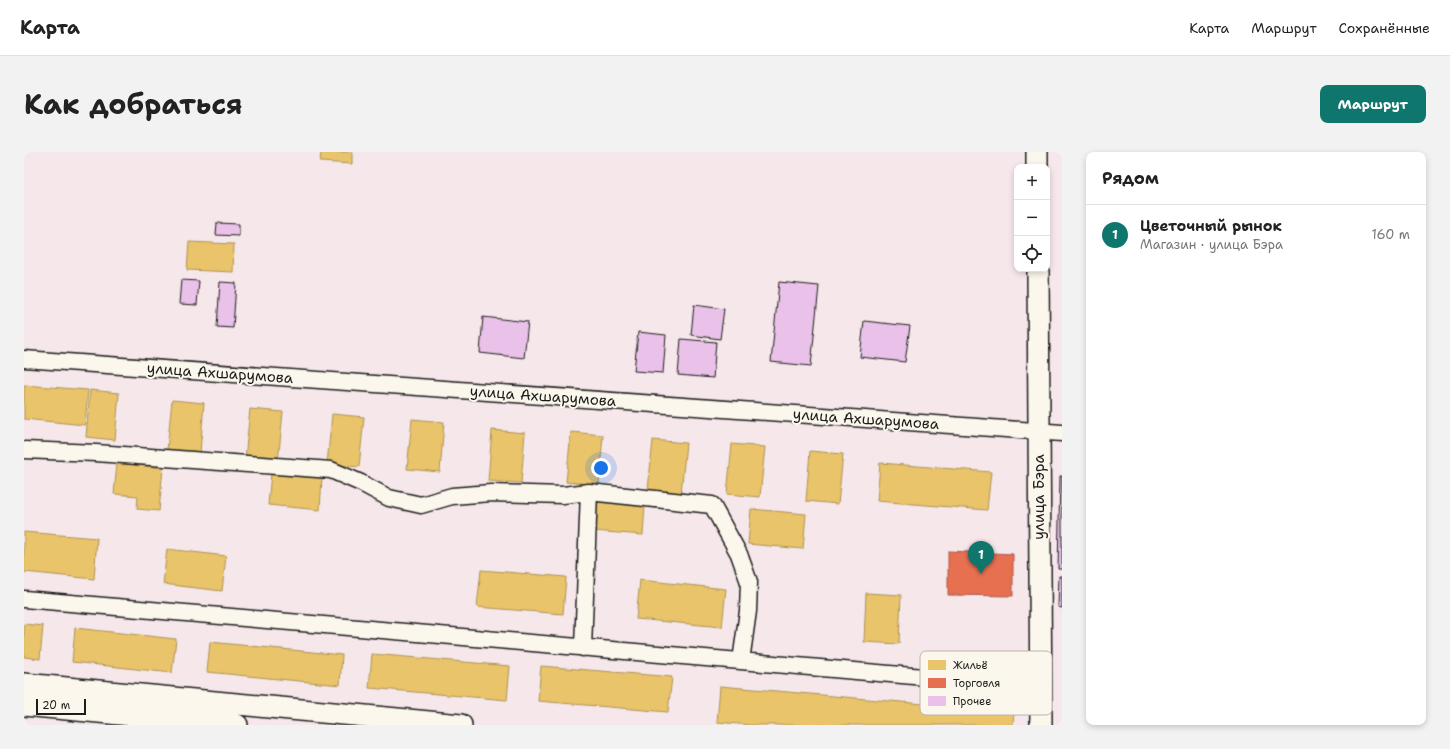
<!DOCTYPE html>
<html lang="ru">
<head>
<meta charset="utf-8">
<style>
  body { margin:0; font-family:"Shantell Sans",sans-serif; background:#f2f2f2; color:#222 }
  .controls { position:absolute; right:12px; top:12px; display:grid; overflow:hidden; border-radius:8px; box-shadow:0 2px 6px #0003 }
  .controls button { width:36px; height:36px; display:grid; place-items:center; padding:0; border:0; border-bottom:1px solid #e0e0e0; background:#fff; color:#222; font:20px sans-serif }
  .scale { position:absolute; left:12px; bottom:10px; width:50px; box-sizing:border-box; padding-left:4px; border:2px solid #1c1c1c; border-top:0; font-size:11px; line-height:14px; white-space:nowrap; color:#1c1c1c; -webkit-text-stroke:3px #fbf7ec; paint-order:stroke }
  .you { position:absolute; left:577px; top:316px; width:14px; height:14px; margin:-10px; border:3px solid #fff; border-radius:50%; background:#1a73e8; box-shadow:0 0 0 6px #1a73e833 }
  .badge { display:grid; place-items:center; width:26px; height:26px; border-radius:50%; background:#0f766e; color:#fff; font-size:13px; font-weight:700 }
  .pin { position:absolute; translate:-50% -33px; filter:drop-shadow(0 1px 2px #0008) }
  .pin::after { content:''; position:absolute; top:21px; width:14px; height:12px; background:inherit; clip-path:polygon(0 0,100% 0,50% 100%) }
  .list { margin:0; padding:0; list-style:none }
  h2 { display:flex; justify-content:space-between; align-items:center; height:52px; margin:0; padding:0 16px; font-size:17px }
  h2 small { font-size:13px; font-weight:400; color:#767676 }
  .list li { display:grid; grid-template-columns:26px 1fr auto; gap:12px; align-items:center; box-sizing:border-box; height:60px; padding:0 16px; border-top:1px solid #e0e0e0 }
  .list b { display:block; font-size:15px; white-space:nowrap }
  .list p { margin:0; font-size:13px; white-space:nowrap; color:#767676 }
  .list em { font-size:13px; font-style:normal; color:#767676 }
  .icon { flex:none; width:22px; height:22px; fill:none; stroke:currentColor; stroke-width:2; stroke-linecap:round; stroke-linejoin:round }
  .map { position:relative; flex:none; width:1038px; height:573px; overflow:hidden; border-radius:8px }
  header { display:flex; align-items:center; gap:24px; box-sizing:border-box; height:56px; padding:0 20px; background:#fff; border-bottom:1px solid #e0e0e0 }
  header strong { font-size:19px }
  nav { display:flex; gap:22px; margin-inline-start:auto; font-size:14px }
  .intro { display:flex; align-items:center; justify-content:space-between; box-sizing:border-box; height:96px; padding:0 24px }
  h1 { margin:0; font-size:28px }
  .button { padding:10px 18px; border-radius:8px; background:#0f766e; color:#fff; font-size:14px; font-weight:700 }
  main { display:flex; gap:24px; padding:0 24px }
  aside { flex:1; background:#fff; border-radius:8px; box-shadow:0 2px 6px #0003 }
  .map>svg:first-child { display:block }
</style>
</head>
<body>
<header>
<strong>Карта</strong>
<nav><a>Карта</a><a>Маршрут</a><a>Сохранённые</a></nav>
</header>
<div class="intro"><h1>Как добраться</h1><a class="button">Маршрут</a></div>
<main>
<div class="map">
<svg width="1038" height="573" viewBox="0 0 1038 573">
  <rect width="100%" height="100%" fill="#f6e7eb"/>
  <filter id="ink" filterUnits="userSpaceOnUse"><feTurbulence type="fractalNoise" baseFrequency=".025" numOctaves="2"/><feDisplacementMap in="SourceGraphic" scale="8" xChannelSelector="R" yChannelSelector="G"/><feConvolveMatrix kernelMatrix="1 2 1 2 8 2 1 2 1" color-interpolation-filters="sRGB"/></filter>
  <g filter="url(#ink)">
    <path fill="#e9c46a" stroke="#ac9253" d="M297,0H328V12L296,10Z
      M165,90L210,92L209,120L163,118Z
      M0,233L64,238L61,273L0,267Z
      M66,238L95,241L91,288L62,285Z
      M148,248L180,251L176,301L143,298Z
      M226,257L259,260L254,310L221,307Z
      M308,262L340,265L335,315L303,312Z
      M388,267L420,270L416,320L383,317Z
      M468,278L501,281L497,331L464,329Z
      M547,280L579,283L575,333L542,330Z
      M629,288L662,291L657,341L624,338Z
      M708,292L741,295L736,345L703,342Z
      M786,299L819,302L814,352L782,349Z
      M93,311L139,316L135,359L113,357L114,344L90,342Z
      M856,311L967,320L963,358L853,349Z
      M247,321L298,325L296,358L244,353Z
      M571,349L621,353L619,383L569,379Z
      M727,357L782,362L779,397L724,392Z
      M0,380L73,386L70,427L0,420Z
      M143,397L202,404L198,439L139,432Z
      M457,418L542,425L539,462L453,455Z
      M616,428L702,437L698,475L612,467Z
      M842,441L877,443L875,492L840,490Z
      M0,472L19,474L16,507L0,505Z
      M51,476L152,487L148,521L48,510Z
      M186,490L318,503L316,533L183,520Z
      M348,502L486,514L483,548L345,536Z
      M517,514L648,525L644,560L514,549Z
      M696,534L990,560L989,573H726L693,570Z"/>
    <path fill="#e76f51" stroke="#aa5641" d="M924,399L989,402V444L924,443Z"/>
    <path fill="#e9c1e9" stroke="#1c1c1c" d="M193,71L215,72V84L192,83Z
      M157,128L175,129L173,153L155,152Z
      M196,130L212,131L209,176L193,175Z
      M755,130L795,134L787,214L747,210Z
      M670,153L700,157L696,187L667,183Z
      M459,165L504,170L500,206L456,201Z
      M840,169L886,174L881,210L836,205Z
      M614,180L642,183L639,221L610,219Z
      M657,187L692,190L689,226L654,223Z
      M1036,324H1038V417H1034Z
      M1035,424H1038V456L1034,455Z"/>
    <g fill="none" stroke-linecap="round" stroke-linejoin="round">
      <g stroke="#1c1c1c" stroke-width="19">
        <path id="minor" d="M0,207L1038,281
          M0,298L72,301L307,318L337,331L365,346L397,353L428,344L467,341L539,343L565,340L688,353L715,402L725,430L724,459L717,509
          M0,447L1017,535
          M559,496L565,340"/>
      </g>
      <g stroke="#1c1c1c" stroke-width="24">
        <path id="major" d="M1013,0V15
          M1014,117L1017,573
          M0,532L437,573
          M0,553L213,573"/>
      </g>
      <use href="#minor" stroke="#fbf7ec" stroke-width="16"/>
      <use href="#major" stroke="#fbf7ec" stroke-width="21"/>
    </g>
  </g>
  <g text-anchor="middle" stroke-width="4" stroke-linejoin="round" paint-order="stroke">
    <g font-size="15" fill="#1c1c1c" stroke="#fbf7ec">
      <text transform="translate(196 221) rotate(4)" y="5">улица Ахшарумова</text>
      <text transform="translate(519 244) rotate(4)" y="5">улица Ахшарумова</text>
      <text transform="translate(842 267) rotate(4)" y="5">улица Ахшарумова</text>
      <text transform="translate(1015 345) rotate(-90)" y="5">улица Бэра</text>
    </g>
  </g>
  <rect x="896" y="499" width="132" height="64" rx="6" fill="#fbf7ec" stroke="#b8b5ae" stroke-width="1"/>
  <rect x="904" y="508" width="18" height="10" fill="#e9c46a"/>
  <rect x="904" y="526" width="18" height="10" fill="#e76f51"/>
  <rect x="904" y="544" width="18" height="10" fill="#e9c1e9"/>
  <g font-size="11" fill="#1c1c1c">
    <text x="929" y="517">Жильё</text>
    <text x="929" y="535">Торговля</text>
    <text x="929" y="553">Прочее</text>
  </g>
</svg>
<div class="controls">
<button>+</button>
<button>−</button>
<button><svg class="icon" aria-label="locate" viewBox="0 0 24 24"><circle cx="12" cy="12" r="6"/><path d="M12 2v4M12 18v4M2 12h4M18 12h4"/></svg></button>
</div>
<div class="scale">20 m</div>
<div class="you"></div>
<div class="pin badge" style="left:957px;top:422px">1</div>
</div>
<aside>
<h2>Рядом<small></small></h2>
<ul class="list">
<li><span class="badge">1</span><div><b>Цветочный рынок</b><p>Магазин · улица Бэра</p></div><em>160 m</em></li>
</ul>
</aside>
</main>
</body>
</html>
